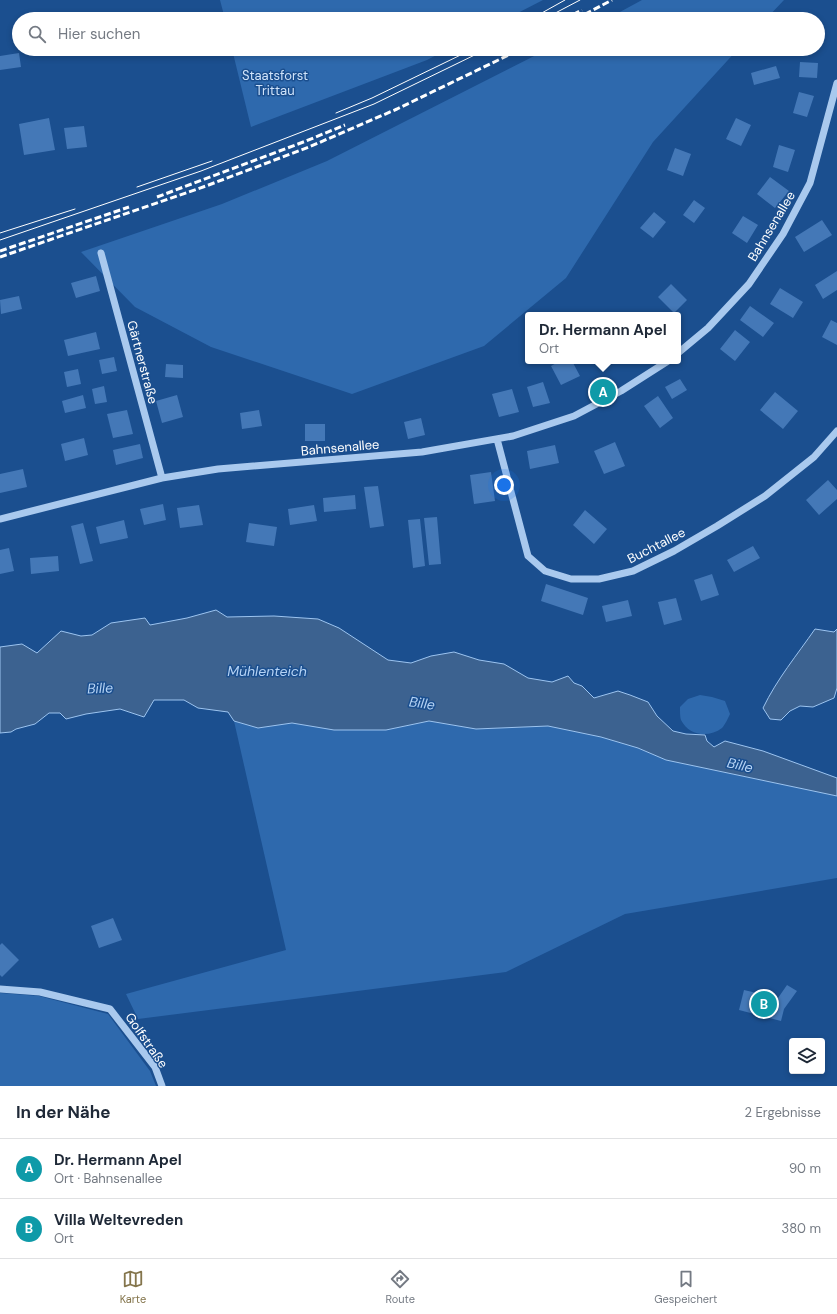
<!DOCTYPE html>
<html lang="de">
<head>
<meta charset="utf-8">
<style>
  body { margin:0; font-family:"DM Sans",sans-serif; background:#f2f2f3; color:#1f2937 }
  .controls { position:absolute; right:12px; bottom:12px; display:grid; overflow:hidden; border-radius:4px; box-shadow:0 2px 6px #0003 }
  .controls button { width:36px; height:36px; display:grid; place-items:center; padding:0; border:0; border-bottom:1px solid #e0e1e3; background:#fff; color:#1f2937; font:20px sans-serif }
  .you { position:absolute; left:504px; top:485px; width:14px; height:14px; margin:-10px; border:3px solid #fff; border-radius:50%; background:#1a73e8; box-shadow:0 0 0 6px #1a73e833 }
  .badge { display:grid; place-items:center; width:26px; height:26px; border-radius:50%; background:#84754c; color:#fff; font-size:13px; font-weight:700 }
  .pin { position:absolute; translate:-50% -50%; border:2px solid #fff; box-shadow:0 1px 4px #0006 }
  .popup { position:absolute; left:525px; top:312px; width:156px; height:52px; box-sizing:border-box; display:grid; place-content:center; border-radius:4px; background:#fff; filter:drop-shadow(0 1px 3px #0005); font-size:13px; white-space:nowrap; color:#747a83 }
  .popup b { font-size:15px; color:#1f2937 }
  .popup::after { content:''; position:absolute; left:50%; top:100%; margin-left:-8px; border:8px solid transparent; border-top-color:#fff }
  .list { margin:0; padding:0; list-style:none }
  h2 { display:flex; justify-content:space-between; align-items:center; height:52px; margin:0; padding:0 16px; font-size:17px }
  h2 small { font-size:13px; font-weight:400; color:#747a83 }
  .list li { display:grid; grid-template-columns:26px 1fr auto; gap:12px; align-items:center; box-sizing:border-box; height:60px; padding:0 16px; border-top:1px solid #e0e1e3 }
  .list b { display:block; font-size:15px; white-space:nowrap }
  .list p { margin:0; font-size:13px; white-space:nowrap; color:#747a83 }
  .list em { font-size:13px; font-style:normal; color:#747a83 }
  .icon { flex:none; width:22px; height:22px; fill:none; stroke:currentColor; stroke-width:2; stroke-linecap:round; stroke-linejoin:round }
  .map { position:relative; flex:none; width:837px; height:1086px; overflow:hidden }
  .search { position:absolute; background:#fff; box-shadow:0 2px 6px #0003; left:12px; right:12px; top:12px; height:44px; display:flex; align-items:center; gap:10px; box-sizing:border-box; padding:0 14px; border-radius:22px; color:#747a83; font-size:15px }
  .sheet { height:172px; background:#fff }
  nav { display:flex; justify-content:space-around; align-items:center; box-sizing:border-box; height:56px; border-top:1px solid #e0e1e3; background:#fff; font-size:11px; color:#747a83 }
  nav a { display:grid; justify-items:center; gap:2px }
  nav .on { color:#84754c }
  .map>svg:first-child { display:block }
</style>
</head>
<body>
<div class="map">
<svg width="837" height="1086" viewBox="0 0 837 1086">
  <rect width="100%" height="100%" fill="#1b4f8f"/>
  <path fill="#2e69ad" d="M220,0H543L506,19H225Z
    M642,0H784L766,19H607Z
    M232,49H448L427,60L251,127Z
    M548,49H738L653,142L566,278L484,346L352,394L211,347L135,307L81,252L222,204L327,161Z
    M700,695L712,697L725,701L730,714C728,718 725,725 722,728C709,738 689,736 681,720C680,717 680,711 680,707L688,699Z
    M234,721L258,728L292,723L334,730H386L429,721L476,729L548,726L601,737L638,748L666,760L837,796V878L625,914L506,972L138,1019L126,994L286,950Z
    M0,993L39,996L108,1014L150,1071L156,1086H0Z"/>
  <path fill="#3c6290" stroke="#9cc4f0" d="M216,610L227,617L274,616L318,619L339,628L388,660L411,663L431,656L454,652L479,660L504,664L528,678L552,682L568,676L574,683L582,686L594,698L618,691L630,695L648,702L657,716L673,731L686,734L705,735L707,741L714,747L725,741L763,751L837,778V796L666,760L638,748L601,737L548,726L476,729L429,721L386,730H334L292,723L258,728L234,721L228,712L198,708L184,700H154L144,717L120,709L86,714L66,719L60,713H49L35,724L16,729L11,732L0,733V647L22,644L37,653L61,631L81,636L92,635L111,623L145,618L150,625L187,618Z
    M815,629L834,632L837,629V688L834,698L813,707L800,706L790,711L781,720L770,719L763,708C777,679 797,655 815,629Z"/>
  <path fill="#4478b7" d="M19,53L21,67L0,70V56Z
    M800,62L818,63L817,78L799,77Z
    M776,66L780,78L754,85L751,73Z
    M799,92L814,96L807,117L793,113Z
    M49,118L55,150L24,155L19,124Z
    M736,118L751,125L741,146L726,139Z
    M84,126L87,147L67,149L64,128Z
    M779,145L795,150L788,172L773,167Z
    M675,148L691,154L683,176L667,170Z
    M770,177L789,191L775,208L757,194Z
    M694,200L705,208L694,223L683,215Z
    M654,212L666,222L653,238L640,228Z
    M743,216L758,225L747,243L732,233Z
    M822,220L832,235L804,252L795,237Z
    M837,271V290L823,299L815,285Z
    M96,276L100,291L76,298L71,283Z
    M671,284L687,300L674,313L658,297Z
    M780,288L803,302L793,318L770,304Z
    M19,296L22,309L1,314L0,300Z
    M750,306L774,323L763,337L740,320Z
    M831,320L837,323V345L822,337Z
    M735,330L750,342L735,361L720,349Z
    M96,332L100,349L68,356L64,340Z
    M114,357L117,371L102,374L99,360Z
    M560,361H572L580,376L561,385L551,366Z
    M166,364L183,365V378L165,377Z
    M78,369L81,384L67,387L64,372Z
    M680,379L687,390L672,399L665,387Z
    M543,382L550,403L533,407L527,387Z
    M104,386L107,402L95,404L92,389Z
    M512,389L519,412L499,417L492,394Z
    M775,392L798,411L783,429L760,410Z
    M83,395L86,408L65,413L62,401Z
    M177,395L183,417L162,423L156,401Z
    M658,396L673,418L660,428L644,406Z
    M127,410L133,434L113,438L107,414Z
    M259,410L262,426L242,429L240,413Z
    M421,418L425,435L408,439L404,422Z
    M305,424H325V441H305Z
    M84,438L88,455L65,461L61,444Z
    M615,442L625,466L604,474L594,451Z
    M140,444L143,458L116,465L113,450Z
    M555,445L559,463L530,469L527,451Z
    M23,469L27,487L0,493V474Z
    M491,472L495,501L474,504L470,475Z
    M828,480L837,490V499L819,515L806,500Z
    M378,486L384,526L370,528L364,487Z
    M355,495L356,509L324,512L323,498Z
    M163,504L166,520L144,525L140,509Z
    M199,505L203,525L180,528L177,508Z
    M314,505L317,521L290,525L288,509Z
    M585,510L607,529L594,544L573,525Z
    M437,517L441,564L429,565L424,518Z
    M420,519L425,566L413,568L408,520Z
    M124,520L128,538L100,544L96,527Z
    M83,523L93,561L80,564L71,526Z
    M249,523L277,527L274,546L246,542Z
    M753,546L760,558L734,572L727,560Z
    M9,548L14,571L0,574V550Z
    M58,556L59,571L31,574L30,558Z
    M712,574L719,595L701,601L694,580Z
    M546,584L588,598L583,615L541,601Z
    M676,598L682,620L664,625L658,602Z
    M628,600L632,616L606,622L602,606Z
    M113,918L122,940L99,948L91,926Z
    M2,943L19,960L2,977L0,975V945Z
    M787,985L797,991L784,1009L781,1021L739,1010L744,990L778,998Z"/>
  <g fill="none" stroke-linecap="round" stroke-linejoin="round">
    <path stroke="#a9c9ee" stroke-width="7" d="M101,253L162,478
      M678,353L708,328L749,284L783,234L810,183L837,83
      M497,439L528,556L545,571L571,579H599L633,571L674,551L717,526L765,496L814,457L837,431
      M0,519L162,478L218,469L422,452L513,436L574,416L621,391L668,361
      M0,989L40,992L110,1009L155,1067L162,1086"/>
    <path stroke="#fff" stroke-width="1" d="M531,19L565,0
      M544,19L580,0
      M336,113L372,98L473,49
      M137,187L212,161
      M0,233L75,209
      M0,240L201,171L374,104L487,49"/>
    <path stroke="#fff" stroke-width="3" stroke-dasharray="7 3" stroke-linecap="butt" d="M564,19L582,10
      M576,19L612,0
      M157,197L306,141L345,125
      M0,251L129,207
      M0,257L206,186L309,147L397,109L521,49"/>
  </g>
  <g text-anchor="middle" stroke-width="3" stroke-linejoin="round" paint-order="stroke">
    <g font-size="13" fill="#cfe3fa" stroke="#1b4f8f">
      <text x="275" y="80">Staatsforst<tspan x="275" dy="15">Trittau</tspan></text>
    </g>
    <g font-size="13" fill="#fff" stroke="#1b4f8f">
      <text transform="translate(771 226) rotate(-59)" y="5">Bahnsenallee</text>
      <text transform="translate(143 362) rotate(75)" y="5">Gärtnerstraße</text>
      <text transform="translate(340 447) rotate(-5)" y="5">Bahnsenallee</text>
      <text transform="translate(656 545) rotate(-27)" y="5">Buchtallee</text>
      <text transform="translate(147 1040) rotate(55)" y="5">Golfstraße</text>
    </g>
    <g font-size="14" font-style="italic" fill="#b5d3f5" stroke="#1b4f8f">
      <text x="267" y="676">Mühlenteich</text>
      <text transform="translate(100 688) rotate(-2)" y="5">Bille</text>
      <text transform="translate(422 703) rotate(8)" y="5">Bille</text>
      <text transform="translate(740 765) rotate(13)" y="5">Bille</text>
    </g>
  </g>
</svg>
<div class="controls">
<button><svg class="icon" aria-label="layers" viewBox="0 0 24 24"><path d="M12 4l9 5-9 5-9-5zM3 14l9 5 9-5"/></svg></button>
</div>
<div class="you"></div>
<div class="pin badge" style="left:603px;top:392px;background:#0f9aa8">A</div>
<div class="popup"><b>Dr. Hermann Apel</b>Ort</div>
<div class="pin badge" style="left:764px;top:1004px;background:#0f9aa8">B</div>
<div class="search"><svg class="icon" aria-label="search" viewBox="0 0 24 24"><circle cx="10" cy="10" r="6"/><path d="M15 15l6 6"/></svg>Hier suchen</div>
</div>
<section class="sheet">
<h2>In der Nähe<small>2 Ergebnisse</small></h2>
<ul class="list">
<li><span class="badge" style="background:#0f9aa8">A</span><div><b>Dr. Hermann Apel</b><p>Ort · Bahnsenallee</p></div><em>90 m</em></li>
<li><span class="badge" style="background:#0f9aa8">B</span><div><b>Villa Weltevreden</b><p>Ort</p></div><em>380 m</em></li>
</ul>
</section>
<nav>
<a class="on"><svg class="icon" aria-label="map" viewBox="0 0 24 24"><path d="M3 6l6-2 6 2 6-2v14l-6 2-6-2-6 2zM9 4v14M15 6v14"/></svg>Karte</a>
<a><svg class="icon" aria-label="directions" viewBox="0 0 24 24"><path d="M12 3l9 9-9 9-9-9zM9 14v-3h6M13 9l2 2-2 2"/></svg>Route</a>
<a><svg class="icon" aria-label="saved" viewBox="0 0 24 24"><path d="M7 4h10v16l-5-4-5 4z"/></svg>Gespeichert</a>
</nav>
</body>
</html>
